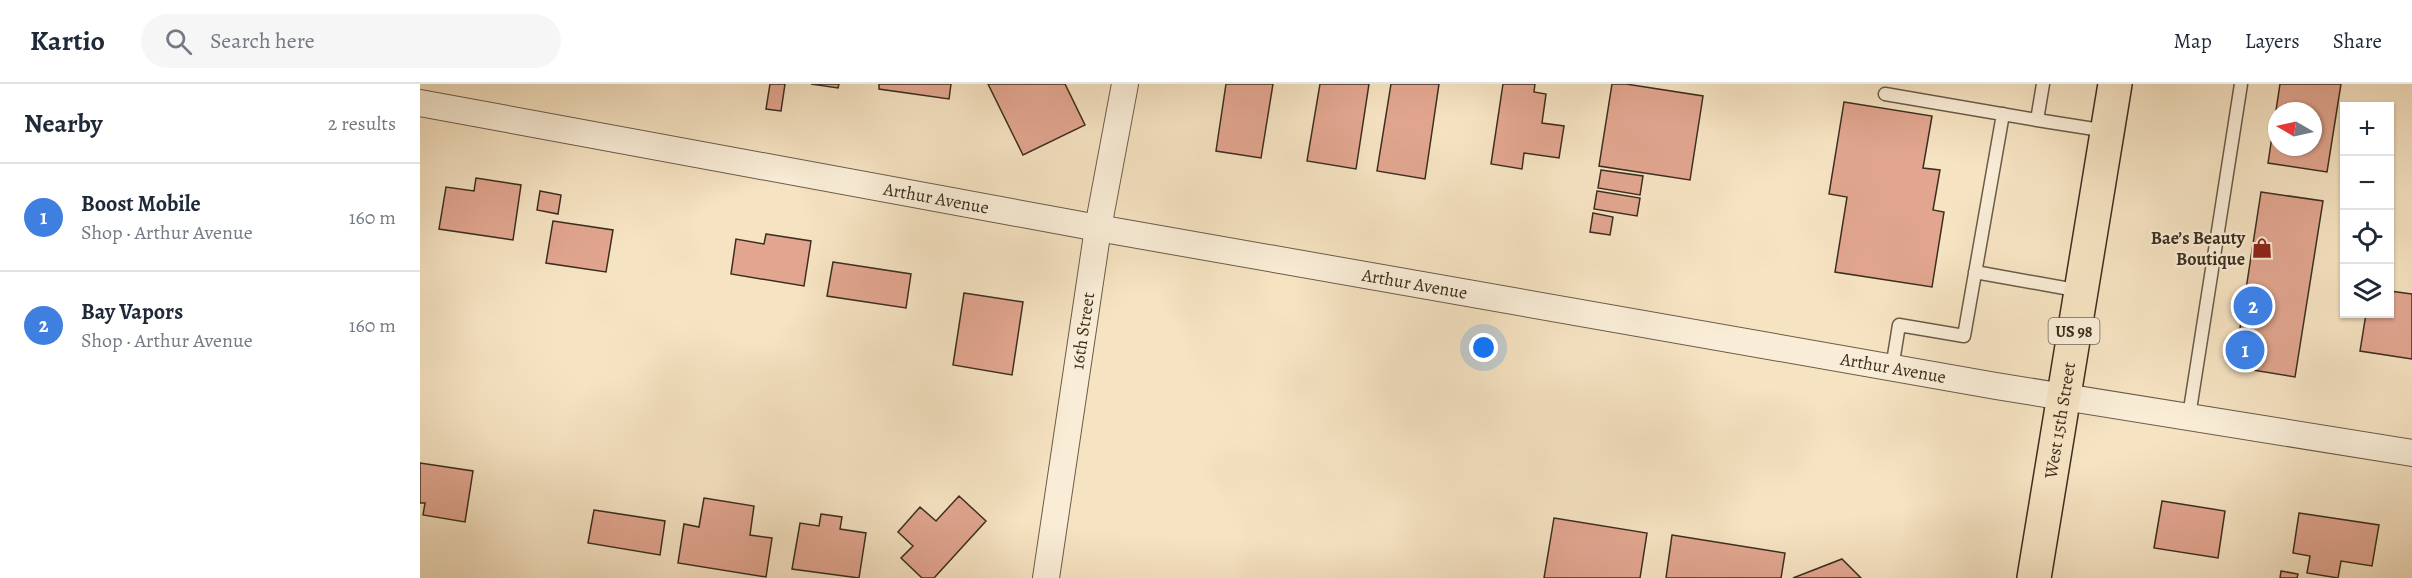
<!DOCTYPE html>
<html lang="en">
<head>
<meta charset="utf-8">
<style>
  body { margin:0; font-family:Alegreya,serif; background:#f6f6f7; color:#1f2937 }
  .controls { position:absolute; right:18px; top:18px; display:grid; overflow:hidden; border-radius:0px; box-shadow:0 2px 4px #0004 }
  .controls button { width:54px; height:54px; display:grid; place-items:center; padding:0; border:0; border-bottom:2px solid #e0e1e3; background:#fff; color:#1f2937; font:30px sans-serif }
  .compass { position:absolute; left:1848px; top:18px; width:54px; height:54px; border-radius:50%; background:#fff; box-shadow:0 2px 4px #0004; rotate:279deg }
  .you { position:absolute; left:1064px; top:264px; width:21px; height:21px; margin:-15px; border:4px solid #fff; border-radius:50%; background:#1a73e8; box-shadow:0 0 0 9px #1a73e833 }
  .badge { display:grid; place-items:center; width:39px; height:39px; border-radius:50%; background:#8f2418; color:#fff; font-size:20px; font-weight:700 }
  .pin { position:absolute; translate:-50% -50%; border:3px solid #fff; box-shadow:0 2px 6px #0006 }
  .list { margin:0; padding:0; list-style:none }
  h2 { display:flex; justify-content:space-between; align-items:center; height:78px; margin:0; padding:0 24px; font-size:26px }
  h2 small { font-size:20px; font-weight:400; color:#747a83 }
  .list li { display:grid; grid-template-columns:39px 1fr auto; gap:18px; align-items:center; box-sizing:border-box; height:108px; padding:0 24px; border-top:2px solid #e0e1e3 }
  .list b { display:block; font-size:22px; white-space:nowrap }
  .list p { margin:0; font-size:20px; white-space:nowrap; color:#747a83 }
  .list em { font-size:20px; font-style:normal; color:#747a83 }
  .icon { flex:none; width:33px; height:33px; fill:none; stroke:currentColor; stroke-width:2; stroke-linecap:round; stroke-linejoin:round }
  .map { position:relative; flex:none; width:1992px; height:494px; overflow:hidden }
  header { display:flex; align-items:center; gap:36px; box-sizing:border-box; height:84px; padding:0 30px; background:#fff; border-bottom:2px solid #e0e1e3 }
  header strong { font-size:28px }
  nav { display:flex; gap:33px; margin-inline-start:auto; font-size:21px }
  .search { width:420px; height:54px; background:#f6f6f7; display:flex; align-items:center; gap:15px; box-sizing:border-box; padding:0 21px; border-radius:33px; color:#747a83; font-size:22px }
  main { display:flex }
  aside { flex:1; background:#fff }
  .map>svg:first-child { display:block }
</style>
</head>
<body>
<header>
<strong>Kartio</strong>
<div class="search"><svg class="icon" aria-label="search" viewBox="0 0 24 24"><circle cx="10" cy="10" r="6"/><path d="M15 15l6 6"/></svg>Search here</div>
<nav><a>Map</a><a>Layers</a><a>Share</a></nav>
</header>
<main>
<aside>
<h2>Nearby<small>2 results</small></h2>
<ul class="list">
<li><span class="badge" style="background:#3f7fe0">1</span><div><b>Boost Mobile</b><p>Shop · Arthur Avenue</p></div><em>160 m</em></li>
<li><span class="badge" style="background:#3f7fe0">2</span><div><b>Bay Vapors</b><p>Shop · Arthur Avenue</p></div><em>160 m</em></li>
</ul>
</aside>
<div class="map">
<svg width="1992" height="494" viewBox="0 0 1992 494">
  <rect width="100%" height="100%" fill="#f6e3c2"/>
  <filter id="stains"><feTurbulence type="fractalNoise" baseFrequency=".00333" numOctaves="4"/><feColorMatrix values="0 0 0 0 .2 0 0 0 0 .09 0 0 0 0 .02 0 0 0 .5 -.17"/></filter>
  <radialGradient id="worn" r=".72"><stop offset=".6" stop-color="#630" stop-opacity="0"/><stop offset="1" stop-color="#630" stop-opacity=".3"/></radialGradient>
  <path fill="#e2a690" stroke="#3b2e1f" stroke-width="1.5" fill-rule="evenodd" d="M350,0H365L361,27L346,25Z
    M391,0H419L418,4Z
    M459,0H531L529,15L459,5Z
    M568,0H645L665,41L603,71Z
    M806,0H853L841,74L796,67Z
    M900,0H949L936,85L887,77Z
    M971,0H1019L1005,95L957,87Z
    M1083,0H1115L1114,8L1126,10L1122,39L1144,42L1139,74L1104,69L1102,85L1071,80Z
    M1192,0H1206L1283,12L1270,96L1179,82Z
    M1860,0H1921L1907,88L1848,79ZM1857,27H1893V63H1857Z
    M1424,18L1512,32L1503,84L1520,86L1513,126L1524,128L1512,203L1415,188L1427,113L1409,110Z
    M1181,86L1223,92L1220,111L1178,104Z
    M56,94L101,101L93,156L19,145L26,103L54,107Z
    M120,107L141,111L138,130L117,126Z
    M1177,107L1220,114L1217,132L1174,125Z
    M1841,108L1903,117L1875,293L1814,283Z
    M1173,129L1193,133L1190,151L1170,148Z
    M133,137L193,146L186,188L126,179Z
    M346,150L391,157L384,202L311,190L316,155L344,160Z
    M413,178L491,190L486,224L407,212Z
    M1970,207L1992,210V275L1940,267L1946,230H1970Z
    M544,209L603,218L592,291L533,281Z
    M0,379L53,387L45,438L3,431L5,419H0Z
    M539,412L566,437L514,494H502L481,474L493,462L478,448L500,423L516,437Z
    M284,414L334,422L330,451L352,454L346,493L258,479L264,440L279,443Z
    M1742,417L1805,427L1798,474L1734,464Z
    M174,426L245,437L240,471L168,459Z
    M1879,429L1959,441L1952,482L1921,477L1918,494L1887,489L1890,472L1873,469Z
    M401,430L422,433L420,445L446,449L439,494L372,485L380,439L399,442Z
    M1134,434L1227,449L1220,494H1124Z
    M1252,451L1365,469L1361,494H1246Z
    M1422,475L1441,494H1373Z
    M1861,487L1878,490L1877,494H1860Z"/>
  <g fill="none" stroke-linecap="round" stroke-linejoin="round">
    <g stroke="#6a5b48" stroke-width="15">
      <path id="service" d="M1465,10L1617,36L1623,0
        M1617,36L1687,47
        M1555,188L1661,207
        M1472,284L1479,241L1544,252L1583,30
        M1769,332L1821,0"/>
    </g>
    <g stroke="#6a5b48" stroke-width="28">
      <g id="minor">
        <path id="s1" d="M0,19L678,144L1576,302L1992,369"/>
        <path id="s2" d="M626,494L678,144L705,0"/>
      </g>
    </g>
    <g stroke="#3b2e1f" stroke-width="36">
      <g id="trunk">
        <path id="s3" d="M1614,494L1695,0"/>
      </g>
    </g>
    <use href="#service" stroke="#f9edd7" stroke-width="12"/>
    <use href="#minor" stroke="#f9edd7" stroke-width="26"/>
    <use href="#trunk" stroke="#f6e3c2" stroke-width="33"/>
  </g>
  <defs>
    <g id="shop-bare" transform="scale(1.62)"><path d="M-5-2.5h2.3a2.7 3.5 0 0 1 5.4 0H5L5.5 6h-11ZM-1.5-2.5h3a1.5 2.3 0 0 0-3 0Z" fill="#8f2418" stroke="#f9edd7" stroke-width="2.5" paint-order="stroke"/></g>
  </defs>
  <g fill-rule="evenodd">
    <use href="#shop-bare" x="1842" y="164"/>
  </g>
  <g text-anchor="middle" stroke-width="4.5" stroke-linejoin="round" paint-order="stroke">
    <rect fill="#f9edd7" stroke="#746756" stroke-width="1.5" x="1628.5" y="234" width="51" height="26" rx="4.5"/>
    <g font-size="16" font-weight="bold" fill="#3b2e1f">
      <text x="1654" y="253">US 98</text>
    </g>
    <g font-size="18" fill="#3b2e1f" stroke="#f9edd7">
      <text dy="6" stroke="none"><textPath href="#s1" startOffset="525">Arthur Avenue</textPath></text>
      <text dy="6" stroke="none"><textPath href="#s1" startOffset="1011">Arthur Avenue</textPath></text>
      <text dy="6" stroke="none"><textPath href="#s2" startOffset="250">16th Street</textPath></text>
      <text dy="6" stroke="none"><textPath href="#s1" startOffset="1497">Arthur Avenue</textPath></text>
      <text dy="6" stroke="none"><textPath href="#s3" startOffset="160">West 15th Street</textPath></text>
    </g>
    <g font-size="18" font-weight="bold" fill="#3b2e1f" stroke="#f9edd7" text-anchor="end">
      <text x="1825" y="160">Bae’s Beauty<tspan x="1825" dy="21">Boutique</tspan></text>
    </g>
  </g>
  <rect width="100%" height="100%" filter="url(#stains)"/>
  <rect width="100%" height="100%" fill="url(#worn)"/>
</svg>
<div class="controls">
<button>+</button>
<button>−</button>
<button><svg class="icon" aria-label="locate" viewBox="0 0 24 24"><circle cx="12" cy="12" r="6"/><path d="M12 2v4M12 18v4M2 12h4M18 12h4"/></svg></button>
<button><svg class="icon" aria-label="layers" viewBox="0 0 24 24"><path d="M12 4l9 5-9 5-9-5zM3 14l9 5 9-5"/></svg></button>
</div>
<svg class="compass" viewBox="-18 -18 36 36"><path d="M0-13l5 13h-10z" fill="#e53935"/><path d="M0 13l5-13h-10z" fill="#747a83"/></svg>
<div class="you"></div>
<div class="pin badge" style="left:1825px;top:266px;background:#3f7fe0">1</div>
<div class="pin badge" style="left:1833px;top:222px;background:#3f7fe0">2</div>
</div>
</main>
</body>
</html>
